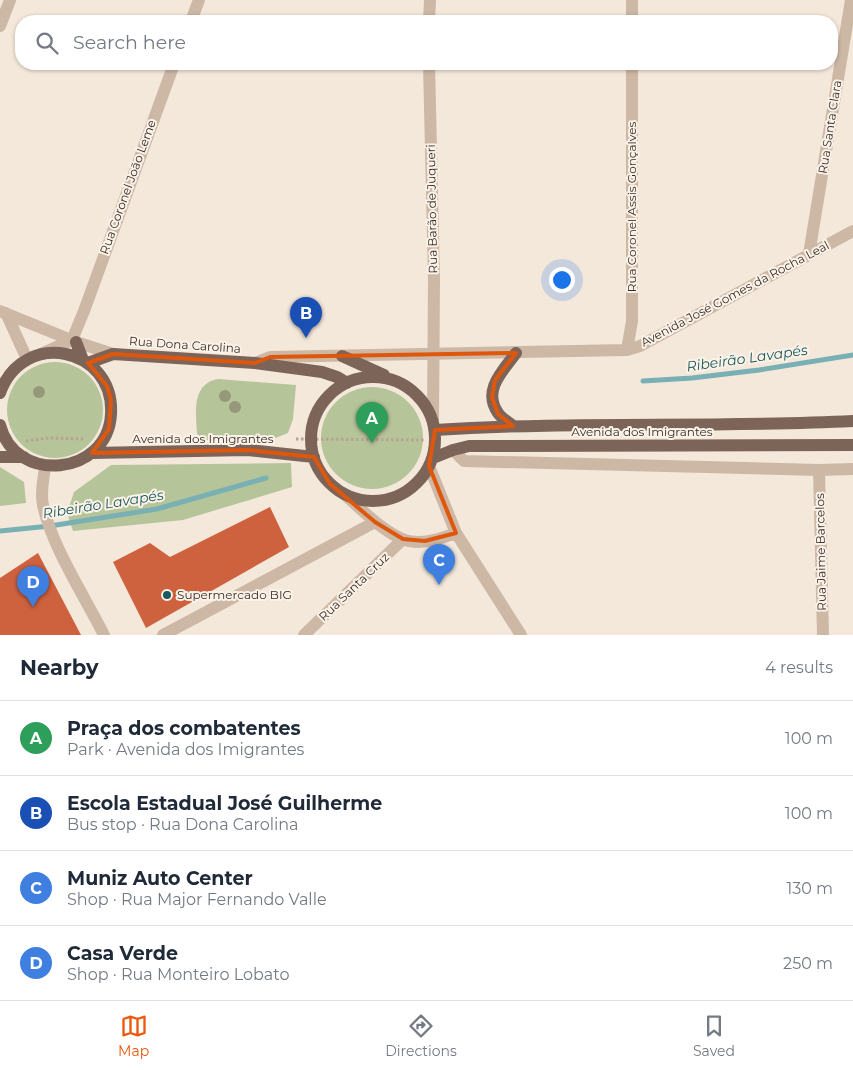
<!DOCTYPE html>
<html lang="en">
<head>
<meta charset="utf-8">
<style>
  body { margin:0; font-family:Montserrat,sans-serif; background:#f2f2f3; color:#1f2937 }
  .you { position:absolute; left:561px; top:279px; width:18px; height:18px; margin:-12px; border:4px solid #fff; border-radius:50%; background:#1a73e8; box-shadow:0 0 0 8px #1a73e833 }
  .badge { display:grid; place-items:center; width:32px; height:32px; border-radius:50%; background:#ea580c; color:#fff; font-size:16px; font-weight:700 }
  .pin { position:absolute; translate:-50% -41px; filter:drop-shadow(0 1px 2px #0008) }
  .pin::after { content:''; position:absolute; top:26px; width:18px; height:15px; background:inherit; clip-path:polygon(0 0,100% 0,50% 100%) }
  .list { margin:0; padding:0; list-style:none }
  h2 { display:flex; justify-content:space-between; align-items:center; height:65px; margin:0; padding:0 20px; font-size:21px }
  h2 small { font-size:16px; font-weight:400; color:#747a83 }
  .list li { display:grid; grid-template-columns:32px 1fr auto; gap:15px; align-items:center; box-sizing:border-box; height:75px; padding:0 20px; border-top:1px solid #e0e1e3 }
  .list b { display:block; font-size:19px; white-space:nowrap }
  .list p { margin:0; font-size:16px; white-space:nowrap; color:#747a83 }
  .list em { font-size:16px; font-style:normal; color:#747a83 }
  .icon { flex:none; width:28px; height:28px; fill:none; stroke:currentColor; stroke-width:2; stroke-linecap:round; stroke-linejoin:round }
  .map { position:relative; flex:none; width:853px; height:635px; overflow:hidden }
  .search { position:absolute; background:#fff; box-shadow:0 1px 4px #0004; left:15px; right:15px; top:15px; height:55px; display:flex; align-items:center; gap:12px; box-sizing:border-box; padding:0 18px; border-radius:20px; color:#747a83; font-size:19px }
  .sheet { height:365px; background:#fff }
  nav { display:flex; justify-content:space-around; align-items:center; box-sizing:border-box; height:70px; border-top:1px solid #e0e1e3; background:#fff; font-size:14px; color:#747a83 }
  nav a { display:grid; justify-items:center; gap:2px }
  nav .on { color:#ea580c }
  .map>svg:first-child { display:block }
</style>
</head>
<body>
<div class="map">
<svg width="853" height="635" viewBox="0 0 853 635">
  <rect width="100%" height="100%" fill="#f4e8db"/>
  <path fill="#b6c49a" d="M7 410a48 48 0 1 1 96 0a48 48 0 1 1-96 0Z
    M218,379L296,385L293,419L288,433L273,439L253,441L205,440L197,434C196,413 191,384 218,379Z
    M321 438a51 51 0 1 1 102 0a51 51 0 1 1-102 0Z
    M291,463L292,487L183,520L73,531L67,513L74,492L111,465Z
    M0,467L24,482L26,503L0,506Z"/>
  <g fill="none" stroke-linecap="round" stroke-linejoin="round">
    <path stroke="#78b0b3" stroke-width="5" d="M643,381L692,378L759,370L853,355
      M0,531L50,526L157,509L266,478"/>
  </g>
  <path fill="#ce623f" d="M270,507L289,547L146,628L113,562L150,543L170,557Z
    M38,553L81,635H0V578Z"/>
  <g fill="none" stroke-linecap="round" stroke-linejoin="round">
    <path stroke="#b9a290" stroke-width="3" stroke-dasharray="2.5 2.5" stroke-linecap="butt" d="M296,439L425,440
      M26,441L48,438L85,439"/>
    <path stroke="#cdb8a6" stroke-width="12" d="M632,0V21
      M191,21L199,0
      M429,21L430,0
      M0,26L10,0
      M429,64L434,279L433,421
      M809,254L851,0
      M0,311L76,342L113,354
      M6,313L27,359
      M627,350L632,321V64
      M41,354L72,340L84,311L174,64
      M255,363L270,357L627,350L640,346L853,231
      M453,450L464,461L819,470L853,469
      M45,466C44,478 40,492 43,505C51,545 85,597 104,635
      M429,466L456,533L521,635
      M819,470L823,635
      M343,493C361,509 380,529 402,539C419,546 440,539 456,533
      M163,635L375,522
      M304,635L403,539"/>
    <path stroke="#7c6458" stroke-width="12" d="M76,342L83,360
      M342,356L384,375
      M88,363L113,354L255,363L322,372L337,377L347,383
      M311 439a62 62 0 1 1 124 0a62 62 0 1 1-124 0Z
      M0,393C23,328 115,347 111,414C108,476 15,485 0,425
      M513,426C509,422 501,418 498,413C482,390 503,371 516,353
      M435,430C574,421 714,428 853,421
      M92,453L248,450L314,457
      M0,457H24
      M433,458L453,450L469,446L853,445"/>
  </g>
  <g fill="#959979">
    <circle cx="39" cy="392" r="6"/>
    <circle cx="225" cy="396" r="6"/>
    <circle cx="235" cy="407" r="6"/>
  </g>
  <path fill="none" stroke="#df570d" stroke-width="4" stroke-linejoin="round" d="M516,353L495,380L492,397L498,414L513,426L435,430L429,466L456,533L425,541L403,539L375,522L330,484L314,457L248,450L92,453L109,429L111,400L107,386L88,363L113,354L255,363L270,357Z"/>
  <circle fill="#1a595d" stroke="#fbf2e8" stroke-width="2" cx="167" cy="595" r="5"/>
  <g text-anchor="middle" stroke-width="4" stroke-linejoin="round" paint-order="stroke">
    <g font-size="12" fill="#392d28" stroke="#fbf2e8">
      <text transform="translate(830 127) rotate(-81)" y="4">Rua Santa Clara</text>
      <text transform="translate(128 187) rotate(-70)" y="4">Rua Coronel João Leme</text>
      <text transform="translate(632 207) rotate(-90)" y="4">Rua Coronel Assis Gonçalves</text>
      <text transform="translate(432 209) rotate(-91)" y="4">Rua Barão de Juqueri</text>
      <text transform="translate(735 294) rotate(-28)" y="4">Avenida José Gomes da Rocha Leal</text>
      <text transform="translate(185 345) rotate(4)" y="4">Rua Dona Carolina</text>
      <text x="642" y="436">Avenida dos Imigrantes</text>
      <text x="203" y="443">Avenida dos Imigrantes</text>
      <text transform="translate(821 552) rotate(-91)" y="4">Rua Jaime Barcelos</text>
      <text transform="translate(354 587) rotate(-44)" y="4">Rua Santa Cruz</text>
    </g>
    <g font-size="12" fill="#392d28" stroke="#fbf2e8" text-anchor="start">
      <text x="177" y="599">Supermercado BIG</text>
    </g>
    <g font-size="14" font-style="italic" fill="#1a595d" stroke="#fbf2e8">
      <text transform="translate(747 358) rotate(-8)" y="5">Ribeirão Lavapés</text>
      <text transform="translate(103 504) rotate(-9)" y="5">Ribeirão Lavapés</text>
    </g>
  </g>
</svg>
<div class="you"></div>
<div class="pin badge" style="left:372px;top:443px;background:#2e9e5b">A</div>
<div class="pin badge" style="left:306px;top:338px;background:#1a4fb4">B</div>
<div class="pin badge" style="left:439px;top:585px;background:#3f7fe0">C</div>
<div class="pin badge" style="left:33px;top:607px;background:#3f7fe0">D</div>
<div class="search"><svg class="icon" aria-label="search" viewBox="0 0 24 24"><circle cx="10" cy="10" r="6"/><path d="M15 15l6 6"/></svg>Search here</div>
</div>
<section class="sheet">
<h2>Nearby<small>4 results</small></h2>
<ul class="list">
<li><span class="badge" style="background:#2e9e5b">A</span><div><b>Praça dos combatentes</b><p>Park · Avenida dos Imigrantes</p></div><em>100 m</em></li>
<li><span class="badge" style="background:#1a4fb4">B</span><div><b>Escola Estadual José Guilherme</b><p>Bus stop · Rua Dona Carolina</p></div><em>100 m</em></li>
<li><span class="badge" style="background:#3f7fe0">C</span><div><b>Muniz Auto Center</b><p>Shop · Rua Major Fernando Valle</p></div><em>130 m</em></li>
<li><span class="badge" style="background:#3f7fe0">D</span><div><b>Casa Verde</b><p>Shop · Rua Monteiro Lobato</p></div><em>250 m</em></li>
</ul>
</section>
<nav>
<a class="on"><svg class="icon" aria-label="map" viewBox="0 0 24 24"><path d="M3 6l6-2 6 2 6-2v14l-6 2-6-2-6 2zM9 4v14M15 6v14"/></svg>Map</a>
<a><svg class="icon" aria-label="directions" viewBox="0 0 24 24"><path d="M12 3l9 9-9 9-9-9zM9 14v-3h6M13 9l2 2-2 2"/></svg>Directions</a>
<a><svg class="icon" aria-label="saved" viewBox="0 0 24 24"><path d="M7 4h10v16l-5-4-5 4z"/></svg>Saved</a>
</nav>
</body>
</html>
